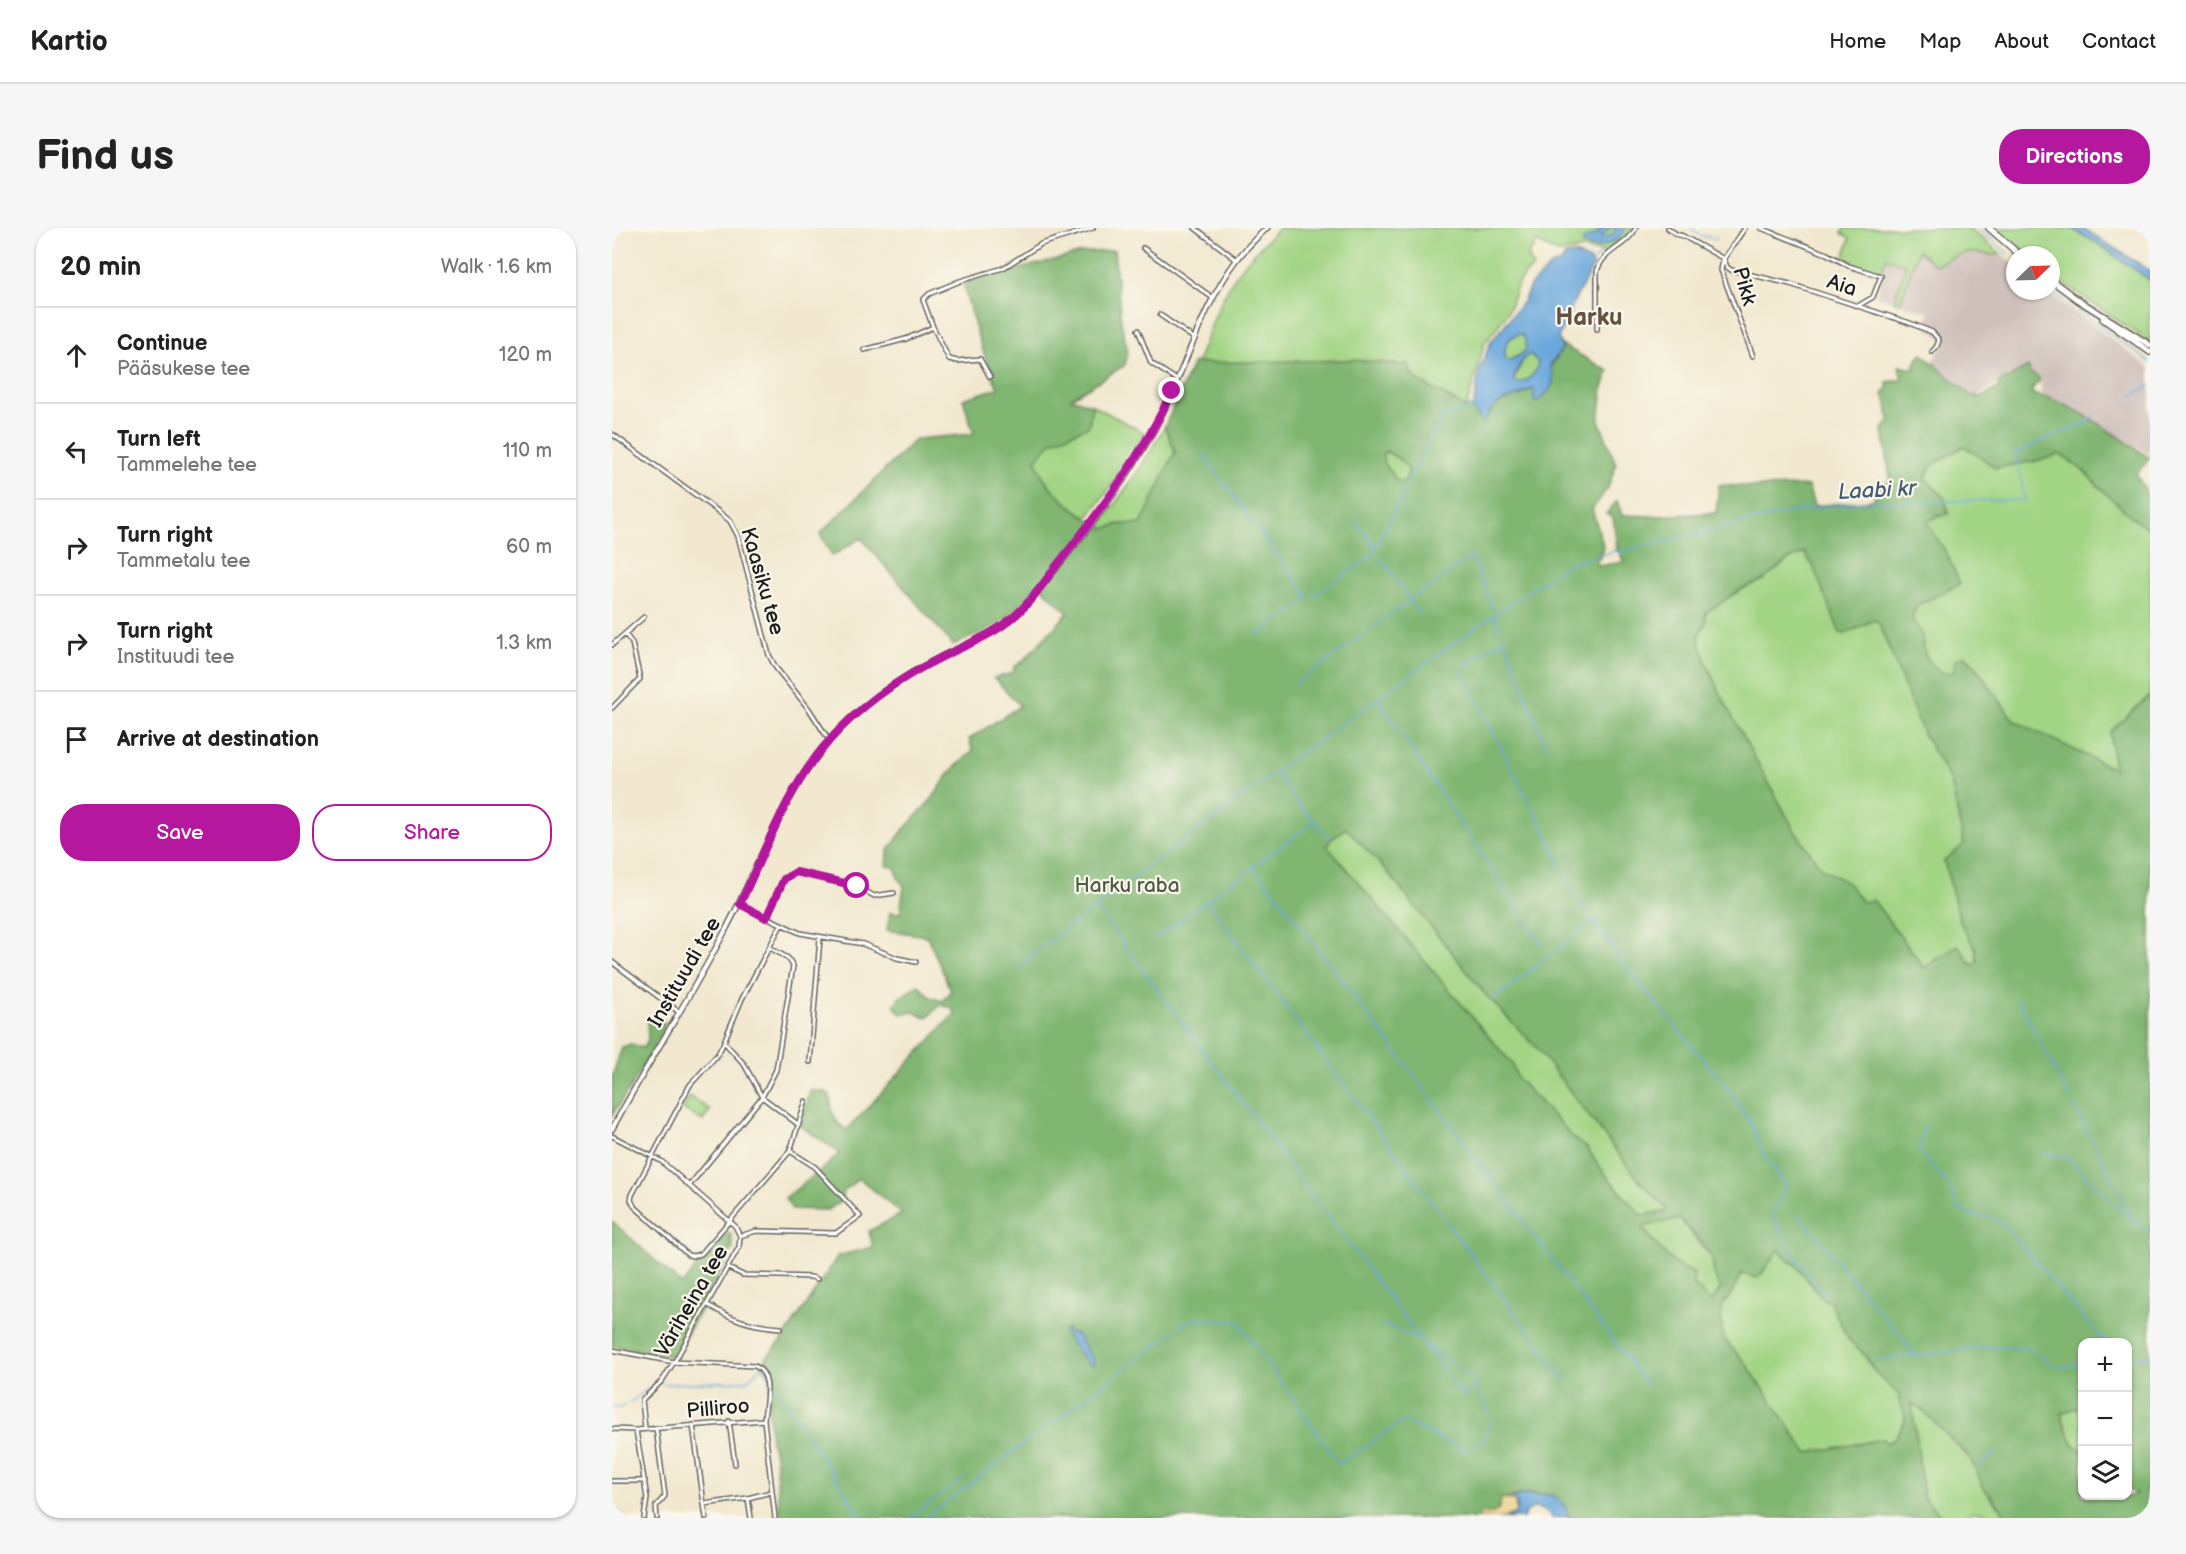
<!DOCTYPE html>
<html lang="en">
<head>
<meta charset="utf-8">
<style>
  body { margin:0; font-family:"Balsamiq Sans",sans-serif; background:#f6f6f6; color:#222 }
  .controls { position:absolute; right:18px; bottom:18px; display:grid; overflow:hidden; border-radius:12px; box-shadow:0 2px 4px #0004 }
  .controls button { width:54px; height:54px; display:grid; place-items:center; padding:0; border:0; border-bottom:2px solid #e0e0e0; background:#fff; color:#222; font:30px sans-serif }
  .compass { position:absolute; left:1394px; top:18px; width:54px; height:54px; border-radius:50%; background:#fff; box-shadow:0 2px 4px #0004; rotate:67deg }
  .stop { position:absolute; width:18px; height:18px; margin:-14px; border:4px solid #b5179e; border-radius:50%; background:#fff }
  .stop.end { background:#b5179e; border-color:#fff; box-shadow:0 2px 6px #0008 }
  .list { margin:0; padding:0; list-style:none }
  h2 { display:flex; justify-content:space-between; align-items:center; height:78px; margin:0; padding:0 24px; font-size:26px }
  h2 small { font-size:20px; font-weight:400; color:#767676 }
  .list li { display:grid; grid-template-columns:39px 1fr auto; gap:18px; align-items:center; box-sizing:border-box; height:96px; padding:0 24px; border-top:2px solid #e0e0e0 }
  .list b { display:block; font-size:22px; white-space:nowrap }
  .list p { margin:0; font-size:20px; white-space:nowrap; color:#767676 }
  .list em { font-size:20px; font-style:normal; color:#767676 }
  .actions { display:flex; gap:12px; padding:18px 24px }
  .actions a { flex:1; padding:14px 0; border:2px solid #b5179e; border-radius:24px; text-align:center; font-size:21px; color:#b5179e }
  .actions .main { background:#b5179e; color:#fff }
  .icon { flex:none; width:33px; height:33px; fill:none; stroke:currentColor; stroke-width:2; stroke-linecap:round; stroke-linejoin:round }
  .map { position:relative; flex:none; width:1538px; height:1290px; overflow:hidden; border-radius:24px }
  header { display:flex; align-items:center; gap:36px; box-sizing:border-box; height:84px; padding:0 30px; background:#fff; border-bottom:2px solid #e0e0e0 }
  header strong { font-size:28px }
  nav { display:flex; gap:33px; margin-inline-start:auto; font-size:21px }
  .intro { display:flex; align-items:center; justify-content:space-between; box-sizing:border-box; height:144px; padding:0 36px }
  h1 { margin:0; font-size:42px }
  .button { padding:15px 27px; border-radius:24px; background:#b5179e; color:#fff; font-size:21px; font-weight:700 }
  main { display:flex; gap:36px; padding:0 36px }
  aside { flex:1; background:#fff; border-radius:24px; box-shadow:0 2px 4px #0004 }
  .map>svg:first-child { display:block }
</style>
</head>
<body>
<header>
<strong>Kartio</strong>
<nav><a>Home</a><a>Map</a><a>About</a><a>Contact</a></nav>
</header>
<div class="intro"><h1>Find us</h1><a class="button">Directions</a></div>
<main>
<aside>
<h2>20 min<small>Walk · 1.6 km</small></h2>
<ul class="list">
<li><svg class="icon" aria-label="ahead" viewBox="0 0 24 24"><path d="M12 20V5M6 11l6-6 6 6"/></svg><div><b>Continue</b><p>Pääsukese tee</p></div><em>120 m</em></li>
<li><svg class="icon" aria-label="left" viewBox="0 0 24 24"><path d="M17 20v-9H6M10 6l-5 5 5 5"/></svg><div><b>Turn left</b><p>Tammelehe tee</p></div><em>110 m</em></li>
<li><svg class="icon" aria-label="right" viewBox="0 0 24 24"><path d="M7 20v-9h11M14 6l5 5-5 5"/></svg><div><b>Turn right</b><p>Tammetalu tee</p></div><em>60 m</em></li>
<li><svg class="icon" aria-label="right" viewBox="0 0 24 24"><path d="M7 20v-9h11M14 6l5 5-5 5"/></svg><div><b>Turn right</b><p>Instituudi tee</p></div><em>1.3 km</em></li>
<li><svg class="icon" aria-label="arrive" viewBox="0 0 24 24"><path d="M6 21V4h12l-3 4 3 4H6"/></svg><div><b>Arrive at destination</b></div></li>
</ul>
<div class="actions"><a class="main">Save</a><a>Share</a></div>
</aside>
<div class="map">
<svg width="1538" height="1290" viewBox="0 0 1538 1290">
  <rect width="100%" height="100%" fill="#fbf7ec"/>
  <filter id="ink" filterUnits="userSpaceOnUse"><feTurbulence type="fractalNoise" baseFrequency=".0167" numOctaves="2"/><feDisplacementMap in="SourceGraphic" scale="12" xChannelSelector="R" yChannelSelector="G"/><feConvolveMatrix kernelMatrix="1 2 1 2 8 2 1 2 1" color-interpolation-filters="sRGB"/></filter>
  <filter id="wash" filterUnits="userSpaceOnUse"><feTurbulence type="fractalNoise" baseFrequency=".008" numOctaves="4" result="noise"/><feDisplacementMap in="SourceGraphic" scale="24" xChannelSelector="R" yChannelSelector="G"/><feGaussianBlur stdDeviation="1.35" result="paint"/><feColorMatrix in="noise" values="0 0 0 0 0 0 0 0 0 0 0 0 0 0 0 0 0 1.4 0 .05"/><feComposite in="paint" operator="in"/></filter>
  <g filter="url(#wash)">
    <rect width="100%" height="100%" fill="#f1e8cf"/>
    <path fill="#cfc0bb" d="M1314,0H1357L1403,37V63H1435L1538,140V226L1430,166L1428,147L1421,145L1416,139L1362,169L1320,134L1334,113L1312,98L1318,85L1288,75Z
      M1273,30L1294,37L1282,73L1264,68L1271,47L1268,46Z"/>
    <path fill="#a1d483" stroke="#5e7850" stroke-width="1.5" d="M667,0H1020V3C1016,9 1014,7 1009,11C1004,15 1000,20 994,24L972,21L945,25L925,14L916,27L921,39L907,53L896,84L872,117L854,180L807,153L800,146L796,135L792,137L742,132L585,135C596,106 606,75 623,49C635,31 652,15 667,0Z
      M1232,0H1357L1389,26C1378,29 1366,23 1355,25C1343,26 1334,34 1323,37L1306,23L1288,75L1282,73L1294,37L1274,30L1268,46L1231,32L1238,10L1230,5Z
      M1382,0H1458L1483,14L1538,52V114L1439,47V27H1413Z
      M909,106L913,111L914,122L908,127L896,133L893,130C892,116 895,109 909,106Z
      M918,126L926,134C925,146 916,154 904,155L901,153L913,128Z
      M480,177L533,205L504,252L475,290C454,275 432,259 423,232L439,214L477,198Z
      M553,198L563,224L529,297L508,296L490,301L491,293L531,236Z
      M1352,218L1384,240L1433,231L1447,225L1472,243L1488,260L1523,292L1538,301V467L1498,504L1502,541L1402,493L1362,436L1353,428L1342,445H1327L1313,427L1311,408L1300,390L1305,377L1348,356L1335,326L1314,293L1337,285L1332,270L1313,250L1320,237Z
      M773,223L787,231L797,241L793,254H786L771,235L770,227Z
      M1192,324L1201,338L1234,406L1262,392L1267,395L1312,507L1339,553L1352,617L1332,633L1349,696L1364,721L1365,735L1361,737L1326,729L1313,740L1261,672L1250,675L1236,655L1210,641L1184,605L1115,479L1094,434L1086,408L1094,395V384L1128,362L1151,352L1176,332Z
      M734,600L774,642L873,766L924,819L1026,951L1054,980V984L1031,987L1026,984L992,945L975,920L965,913L905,850L900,836L714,618L719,611Z
      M78,868L98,882L91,893L71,881Z
      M1068,991L1100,1030L1101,1042L1109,1060L1098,1075L1081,1056L1082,1046C1076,1040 1071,1042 1065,1037C1052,1027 1042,1013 1031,1000L1033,998Z
      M1166,1020L1178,1034L1182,1035L1212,1072L1217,1071L1237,1112L1252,1126L1262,1143L1287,1167C1287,1176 1295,1183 1293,1192C1291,1198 1285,1204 1283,1211L1273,1215L1271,1211L1195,1225L1135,1137L1112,1111C1110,1106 1108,1081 1110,1078C1111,1075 1115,1073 1116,1070C1121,1063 1125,1053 1130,1045L1144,1050L1150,1045Z
      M1299,1175L1308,1180L1358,1230L1379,1271L1390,1281L1393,1290H1376L1372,1284H1359L1356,1290H1331L1312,1270Z
      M1463,1180L1470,1185V1223L1462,1217C1458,1209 1450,1193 1450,1185Z"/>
    <path fill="#80b671" stroke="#4e6946" stroke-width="1.5" fill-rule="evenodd" d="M502,22L509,94L516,124L513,137L459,170L480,177L477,198L439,214L424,232C433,264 464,282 490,301L508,296H529L563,224L553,198L581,135H585L742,132L792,137L796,135L800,146L807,153L854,180L862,178L861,181L879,180L898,169L908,168L920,161L923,162C929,152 950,126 950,117L997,143L991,159L987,192L1004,236L996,260L980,281L991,317L988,330L984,332L987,338L1012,334L1005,321L1001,289L994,286L1005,273L1010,287L1042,288L1104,285L1107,257L1143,259L1196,258L1202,278L1262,272L1264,256L1277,254L1278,250L1271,202L1277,193L1275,175L1271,166L1275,161V154L1290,152L1287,138L1302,141L1305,131L1310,126L1361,169L1365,167L1368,170L1385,161L1387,155L1416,139L1419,145L1427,149V154L1419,161L1422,167C1451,168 1512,213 1538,230L1524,246L1538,271L1536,279L1538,280V301L1523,292L1488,260L1472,243L1447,226L1433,231L1384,240L1352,218L1320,237L1313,250L1332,270L1337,286L1326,288L1315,294L1335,326L1348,356L1305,377L1300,390L1311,408L1313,427L1327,444L1341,445L1343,431L1352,428L1362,436L1402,493L1502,541L1498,504L1538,467V1249C1535,1257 1532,1266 1534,1275C1535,1281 1538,1283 1538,1290H1393L1390,1281L1372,1260L1358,1230L1308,1180L1300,1176L1312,1270L1331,1290H956C956,1284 953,1278 948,1274C938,1265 925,1265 912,1266C901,1267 902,1272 889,1270L888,1279L881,1285H868L867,1290H168L163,1227L159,1215L157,1188L158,1147L149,1136L171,1111L226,1028L261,1019L257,1003L290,986L247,950L231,964L230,972L216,982L180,981L173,970L218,935L227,925L189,898L198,863H212L218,867C219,881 221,895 235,902L343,785L340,780L329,777L314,790L301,784L289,786L282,778L287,770L306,757L318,769L330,773L339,763L315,708L275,702L278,684L288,685L292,658L285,648L284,640L275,638L276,623L292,601L320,571L339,543L361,523L357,511L408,478L382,450L401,445L402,439L410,434L456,385L427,357C397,391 383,401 341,417L249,310L220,328L208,306L304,211L362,206L351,171L386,160C370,126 360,91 351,55L470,25ZM774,223L787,231L797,242L793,254H786L772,235L770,227ZM1192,324L1201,338L1228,405L1233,406L1262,392L1267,395L1312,507L1339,553L1352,616L1332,633L1349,696L1364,721L1365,735L1360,737L1346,717L1312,740L1261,672L1250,674L1236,655L1210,641L1184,605L1115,479L1094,434L1086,408L1094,395V384L1128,362L1151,352L1176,332ZM734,600L774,642L873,766L924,819L1026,951L1054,980V984L1031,987L1026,984L992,945L975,920L965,913L905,850L900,836L715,618L719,611ZM1068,991C1078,1002 1093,1015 1099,1029C1104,1039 1099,1049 1109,1060L1099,1074L1081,1056L1082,1046C1077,1041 1071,1042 1065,1037C1052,1027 1042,1013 1031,1001L1033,998ZM1167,1021L1178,1034L1182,1035L1213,1073L1217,1072L1237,1112L1252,1126L1262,1143L1287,1167V1174L1292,1184L1293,1193L1283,1211L1274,1215L1271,1211L1195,1225L1135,1137L1112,1111C1110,1106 1108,1081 1110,1078C1111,1075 1114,1073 1116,1071C1121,1063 1125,1053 1130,1045L1144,1050L1150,1045ZM1470,1114H1516V1262L1525,1266L1513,1269L1509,1268H1470V1223L1462,1217C1458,1209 1449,1192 1450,1185L1463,1180L1470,1185Z
      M45,788L51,793L53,798L19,859L0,887V849L10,819L19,816L31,820L36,813L35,791Z
      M0,993L70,1057L91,1030L116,1005L119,1006L121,1019C109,1041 75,1116 57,1128L0,1118Z"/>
    <path fill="#eeda9e" stroke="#857b5d" stroke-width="1.5" d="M889,1270L903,1273L904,1285L893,1290H867L868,1285H881L888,1280Z"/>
    <path fill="#6ba7dc" stroke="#44627c" stroke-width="1.5" fill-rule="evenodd" d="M989,0H999L989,8L992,9L1000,7L1003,3L1002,0H1013C1007,15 984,25 970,15L972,11L985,6Z
      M1458,0H1471L1529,37L1538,43V52L1483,14Z
      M963,26L978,33L981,38L958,81V89L946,109L950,121L938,137C945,156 940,161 925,174L922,173V162L920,161C896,174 884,168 871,196L861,181L867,143L879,114L911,74L918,58L939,38L949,35L953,27ZM909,106L913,111L914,122L908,127L896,133L893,130C892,116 895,108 909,106ZM918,126L926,134C925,146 916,154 904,155L901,153C904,144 909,130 918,126Z
      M455,1101L457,1105H463L482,1132L481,1137H477C469,1125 458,1116 452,1104Z
      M912,1266C936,1267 947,1262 957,1288L940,1290L938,1285L924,1279L915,1283L911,1290H893L904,1285L905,1276L900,1270Z"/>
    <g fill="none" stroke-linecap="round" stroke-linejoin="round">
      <path stroke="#6ba7dc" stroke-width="1.5" d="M1079,0L1089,8L1105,11
        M1366,0L1396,26
        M982,32L990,25
        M1439,62L1457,76
        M1465,82L1538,134
        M1520,167L1538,158
        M847,184L863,177
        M591,226L696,369L695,372L644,408
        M794,256L831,188L844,186
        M744,293L763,319
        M766,316L792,266V260
        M991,327L1004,322L1008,326L1014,322L1187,282L1251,274L1413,272L1404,225L1475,194L1482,187
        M700,367L705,366L759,328L764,318
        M802,370L860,328L881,381
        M800,377L809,386
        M883,386L888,402
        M890,407L893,411L850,439V443L939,616L962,666L1022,749L1114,858L1142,901L1150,923L1174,958L1160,987L1183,1029L1214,1067
        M893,413L934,519
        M681,458L799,372L768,329
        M766,471L930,717
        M664,545L686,576L719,611
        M642,639L696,707L1035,1157
        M595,673L953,1152
        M484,679L851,1168L866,1159
        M545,709L702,594
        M945,722L982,693
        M409,740L416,733L417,729L663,544L883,386L958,335L988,328
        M1406,771L1459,872
        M880,772L941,725
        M1461,876L1520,989
        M1313,896L1307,924L1338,958L1346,980C1359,992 1377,985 1390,995L1493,1114
        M1429,925L1456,930L1505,979L1538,1004
        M1186,986L1304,1127
        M771,1095L805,1112
        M569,1098L580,1091L626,1093L727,1236L791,1193L856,1223
        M814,1117L860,1150L865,1159
        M1372,1119L1419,1120L1443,1139
        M1291,1129L1369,1120
        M1516,1131L1538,1128
        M1263,1132L1288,1129
        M1447,1139L1470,1136
        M52,1156L134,1153L151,1137L162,1157L250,1290
        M867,1163L878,1187
        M17,1175L43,1156
        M0,1179L8,1180L12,1177
        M449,1189L564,1102
        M860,1221L873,1211L880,1192
        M1367,1238L1386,1224
        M297,1290L352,1250
        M313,1290L444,1192"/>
    </g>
  </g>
  <g filter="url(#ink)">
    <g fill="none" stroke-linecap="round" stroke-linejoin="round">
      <g stroke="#67635b" stroke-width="6">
        <path id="minor" d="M583,0L625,32
          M1056,0L1064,6L1071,8L1112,31L1115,39L1119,42L1178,56L1295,94L1320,104L1327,112L1325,118L1320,124
          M1133,0L1111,32L1109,42L1141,128
          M1149,0L1215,26L1237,38L1269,48L1261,69L1246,78
          M531,20L601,70
          M548,87L583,111
          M321,99L337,131L345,133L368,131L378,149
          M985,101V44C990,22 1015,19 1024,0
          M526,102L539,135L565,152
          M252,122L294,111L321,99L311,72L317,66L348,53L391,40L429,16L481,0
          M0,206L107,284L118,293L126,308L157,427L164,440L197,481L217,512
          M0,417L32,389
          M0,480L28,451L20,415L13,406
          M127,676L188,705L251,716L285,730L304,734
          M155,690L172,651L184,644L245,658L262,668L282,665
          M169,697L130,771L111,816L106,826L78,857L20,967L19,972L22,978L76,1027L81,1028L89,1026L178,923L194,873
          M0,734L67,784
          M112,814L132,836L150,869L187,897
          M198,834L208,710
          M0,908L49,933L123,998L128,1008L127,1019L64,1131L50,1153L30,1172L33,1200
          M77,958L150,869L164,842L181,738L176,730L158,720
          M128,1008L144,1003L224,1005L248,988L203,939L178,923
          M116,1040L131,1047L199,1049L205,1051
          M96,1077C121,1092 140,1098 169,1100
          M0,1122L62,1134L143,1138C162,1147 153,1174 152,1192
          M117,1193L123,1236
          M81,1197L94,1290
          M44,1200L53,1268L44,1278L45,1290
          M0,1201L24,1202L152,1192L163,1290
          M24,1202L35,1270L32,1290
          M0,1253H33
          M136,1270L139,1290
          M92,1276L136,1270L159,1264"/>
      </g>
      <g stroke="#67635b" stroke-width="7">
        <path id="tertiary" d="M0,901C36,834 78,770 113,703C148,638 175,554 227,502C257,472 293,447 331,428C360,414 388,403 412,379C461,320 513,259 548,190C574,139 589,80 624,33C633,21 644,10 655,0"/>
      </g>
      <g stroke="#67635b" stroke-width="8">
        <path id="primary" d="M1377,0L1408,27
          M1439,52L1466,72L1538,117
          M1491,91L1538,124"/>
      </g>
      <use href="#minor" stroke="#fff" stroke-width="3"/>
      <use href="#tertiary" stroke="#fff" stroke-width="4"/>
      <use href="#primary" stroke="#fff" stroke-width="5"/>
    </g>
  </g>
  <g fill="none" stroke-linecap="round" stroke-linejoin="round" filter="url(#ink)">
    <path stroke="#b5179e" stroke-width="8" d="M245,658L184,644L172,651L154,690L128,676C154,621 176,558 217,513C248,477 288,450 330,429C351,418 375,410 394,395C415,380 430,357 445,337C489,282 531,227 560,163"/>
  </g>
  <g text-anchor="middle" stroke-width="4.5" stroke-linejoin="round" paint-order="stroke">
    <g font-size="21" fill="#1c1c1c" stroke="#fbf7ec">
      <text transform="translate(1230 57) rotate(18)" y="7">Aia</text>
      <text transform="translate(1133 58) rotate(74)" y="7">Pikk</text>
      <text transform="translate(151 353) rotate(74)" y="7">Kaasiku tee</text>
      <text transform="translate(72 744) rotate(-60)" y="7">Instituudi tee</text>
      <text transform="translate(79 1073) rotate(-60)" y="7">Väriheina tee</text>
      <text transform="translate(106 1180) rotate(-5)" y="7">Pilliroo</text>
    </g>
    <g font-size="21" fill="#4b5c40" stroke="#fbf7ec">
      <text x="515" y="664">Harku raba</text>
    </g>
    <g font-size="22" font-style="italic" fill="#405b72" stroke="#fbf7ec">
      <text transform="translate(1265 261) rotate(-3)" y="8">Laabi kr</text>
    </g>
    <g font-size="24" font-weight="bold" fill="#665240" stroke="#fbf7ec">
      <text x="977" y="97">Harku</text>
    </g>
  </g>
</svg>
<div class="controls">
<button>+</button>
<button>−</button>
<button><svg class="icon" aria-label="layers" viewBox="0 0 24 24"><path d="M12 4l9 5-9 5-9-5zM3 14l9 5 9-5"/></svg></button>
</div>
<svg class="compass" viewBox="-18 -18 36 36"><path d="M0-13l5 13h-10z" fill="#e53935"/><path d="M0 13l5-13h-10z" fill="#767676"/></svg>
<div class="stop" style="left:245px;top:658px"></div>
<div class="stop end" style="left:560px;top:163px"></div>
</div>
</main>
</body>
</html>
